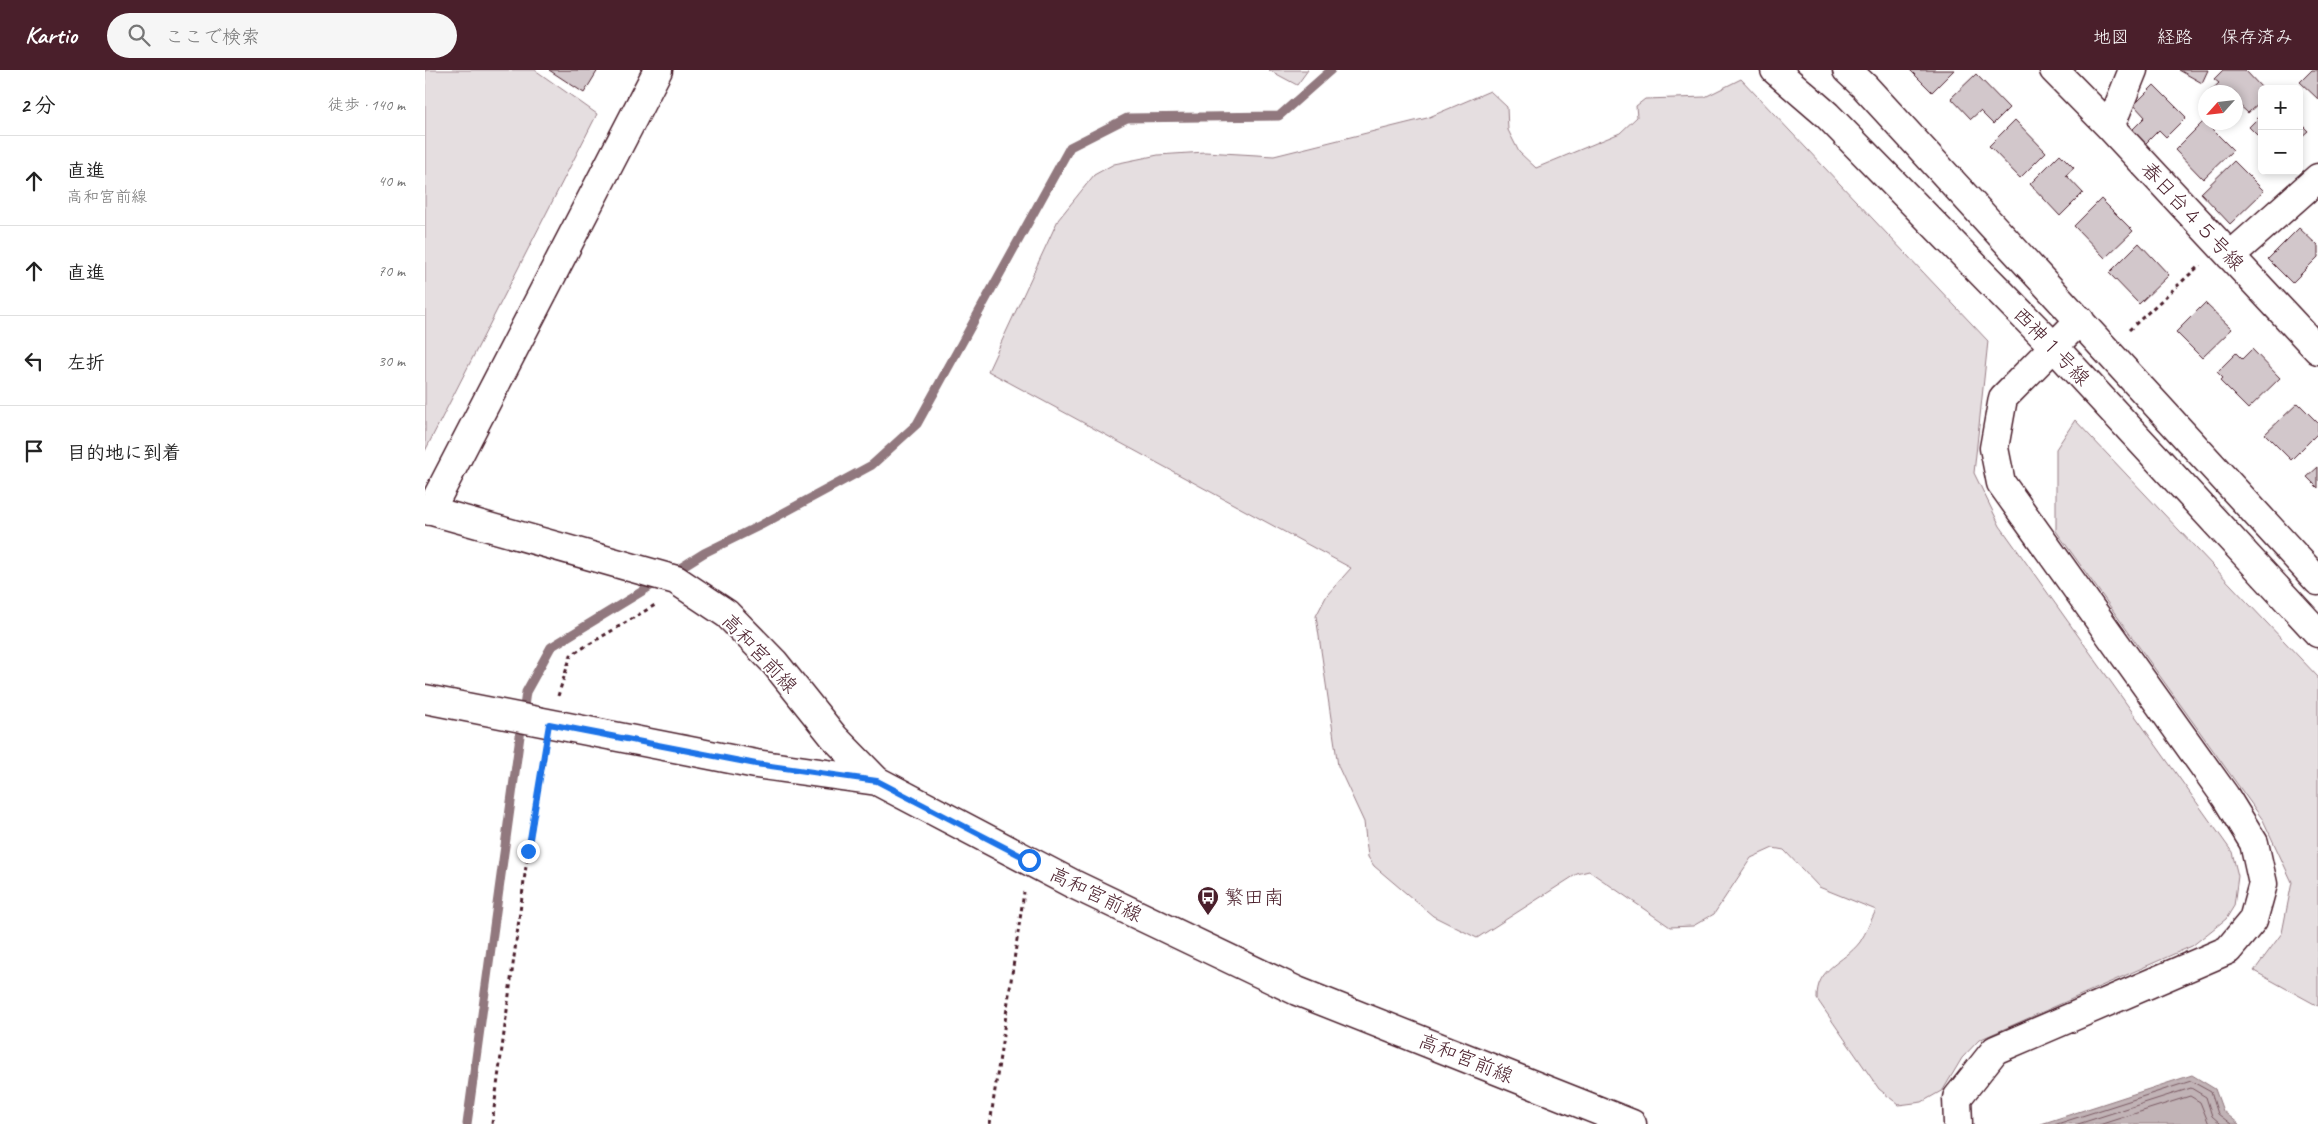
<!DOCTYPE html>
<html lang="ja">
<head>
<meta charset="utf-8">
<style>
  body { margin:0; font-family:Caveat,"Klee One",sans-serif; background:#f6f6f6; color:#222 }
  .controls { position:absolute; right:15px; top:15px; display:grid; overflow:hidden; border-radius:8px; box-shadow:0 2px 8px #0003 }
  .controls button { width:45px; height:45px; display:grid; place-items:center; padding:0; border:0; border-bottom:1px solid #e0e0e0; background:#fff; color:#222; font:25px sans-serif }
  .compass { position:absolute; left:1773px; top:15px; width:45px; height:45px; border-radius:50%; background:#fff; box-shadow:0 2px 8px #0003; rotate:243deg }
  .stop { position:absolute; width:15px; height:15px; margin:-11px; border:4px solid #1a73e8; border-radius:50%; background:#fff }
  .stop.end { background:#1a73e8; border-color:#fff; box-shadow:0 1px 5px #0008 }
  .list { margin:0; padding:0; list-style:none }
  h2 { display:flex; justify-content:space-between; align-items:center; height:65px; margin:0; padding:0 20px; font-size:21px }
  h2 small { font-size:16px; font-weight:400; color:#767676 }
  .list li { display:grid; grid-template-columns:32px 1fr auto; gap:15px; align-items:center; box-sizing:border-box; height:90px; padding:0 20px; border-top:1px solid #e0e0e0 }
  .list b { display:block; font-size:19px; white-space:nowrap }
  .list p { margin:0; font-size:16px; white-space:nowrap; color:#767676 }
  .list em { font-size:16px; font-style:normal; color:#767676 }
  .icon { flex:none; width:28px; height:28px; fill:none; stroke:currentColor; stroke-width:2; stroke-linecap:round; stroke-linejoin:round }
  .map { position:relative; flex:none; width:1893px; height:1054px; overflow:hidden }
  header { display:flex; align-items:center; gap:30px; box-sizing:border-box; height:70px; padding:0 25px; background:#4a1f2b; color:#fff }
  header strong { font-size:24px }
  nav { display:flex; gap:28px; margin-inline-start:auto; font-size:18px }
  .search { width:350px; height:45px; background:#f6f6f6; display:flex; align-items:center; gap:12px; box-sizing:border-box; padding:0 18px; border-radius:28px; color:#767676; font-size:19px }
  main { display:flex }
  aside { flex:1; background:#fff }
  .map>svg:first-child { display:block }
</style>
</head>
<body>
<header>
<strong>Kartio</strong>
<div class="search"><svg class="icon" aria-label="search" viewBox="0 0 24 24"><circle cx="10" cy="10" r="6"/><path d="M15 15l6 6"/></svg>ここで検索</div>
<nav><a>地図</a><a>経路</a><a>保存済み</a></nav>
</header>
<main>
<aside>
<h2>2 分<small>徒歩 · 140 m</small></h2>
<ul class="list">
<li><svg class="icon" aria-label="ahead" viewBox="0 0 24 24"><path d="M12 20V5M6 11l6-6 6 6"/></svg><div><b>直進</b><p>高和宮前線</p></div><em>40 m</em></li>
<li><svg class="icon" aria-label="ahead" viewBox="0 0 24 24"><path d="M12 20V5M6 11l6-6 6 6"/></svg><div><b>直進</b></div><em>70 m</em></li>
<li><svg class="icon" aria-label="left" viewBox="0 0 24 24"><path d="M17 20v-9H6M10 6l-5 5 5 5"/></svg><div><b>左折</b></div><em>30 m</em></li>
<li><svg class="icon" aria-label="arrive" viewBox="0 0 24 24"><path d="M6 21V4h12l-3 4 3 4H6"/></svg><div><b>目的地に到着</b></div></li>
</ul>
</aside>
<div class="map">
<svg width="1893" height="1054" viewBox="0 0 1893 1054">
  <rect width="100%" height="100%" fill="#fff"/>
  <filter id="ink" filterUnits="userSpaceOnUse"><feTurbulence type="fractalNoise" baseFrequency=".02" numOctaves="2"/><feDisplacementMap in="SourceGraphic" scale="10" xChannelSelector="R" yChannelSelector="G"/><feConvolveMatrix kernelMatrix="1 2 1 2 8 2 1 2 1" color-interpolation-filters="sRGB"/></filter>
  <g filter="url(#ink)">
    <path fill="#e5dee0" stroke="#987e86" d="M0,0H110L172,44L0,381Z
      M844,0H883L872,15Z
      M1316,9L1563,271L1549,403L1575,456L1807,782L1813,806L1809,836L1801,849L1767,876L1554,970L1537,988L1518,1020L1497,1032L1474,1035L1454,1019L1392,929C1391,897 1418,894 1435,872C1441,863 1446,850 1451,840L1394,817L1359,780L1348,778L1326,788L1289,844L1268,856L1245,857L1164,801L1152,804L1052,868L1008,846L949,796L943,787L939,752L913,696L891,546L902,525L926,498L563,301L633,150L669,105L689,94L733,85L780,82L849,86L1002,48L1065,21L1082,37L1083,60L1094,82L1111,98L1195,63L1212,47L1211,36L1220,29L1280,27Z
      M1650,350L1893,607V936L1829,901L1857,863L1867,812L1838,750L1631,461V379Z"/>
    <path fill="#c1b3b6" stroke="#91787e" d="M1767,1005L1790,1019L1798,1041L1814,1054H1616Z"/>
    <g fill="none" stroke-linecap="round" stroke-linejoin="round">
      <path stroke="#7a5a63" stroke-width="1" d="M1632,1054L1766,1011L1786,1022L1793,1044L1806,1054
        M1653,1054L1766,1018L1781,1027L1787,1046L1796,1054
        M1677,1054L1765,1026L1775,1032L1784,1054"/>
      <path stroke="#91787e" stroke-width="9" d="M247,503L279,483L336,455L447,395L492,354L645,77L702,48L854,46L906,0
        M42,1054L101,622L126,577L234,511"/>
    </g>
    <path fill="#d2c7cb" stroke="#4a1f2b" d="M124,0H173L159,23Z
      M1485,0H1529L1507,22Z
      M1754,0H1783L1777,13Z
      M1798,0H1820L1838,19H1837V30L1823,43L1810,31V22H1784L1794,13L1789,9Z
      M1887,0H1893V29L1875,12Z
      M1551,4L1584,38L1568,54L1555,41L1546,49L1526,28Z
      M1729,15L1761,47L1741,67L1734,60L1719,75L1706,61L1720,47L1709,35Z
      M1837,44V70L1824,57Z
      M1590,50L1621,82L1595,108L1564,76Z
      M1779,51L1808,80L1778,109L1750,80Z
      M1874,52L1883,61L1874,69Z
      M1635,84L1649,98L1641,105L1658,123L1635,146L1605,114Z
      M1809,91L1839,121L1805,154L1776,123Z
      M1676,129L1708,161L1680,188L1649,156Z
      M1874,158L1893,176V187L1867,213L1843,189Z
      M1714,173L1744,205L1714,234L1684,203Z
      M1780,233L1807,259L1777,288L1751,262Z
      M1827,279L1855,308L1823,339L1795,311L1798,308L1792,302L1811,283L1817,289Z
      M1873,333L1893,353V363L1866,390L1840,364Z
      M1893,397V418L1882,407Z"/>
    <g fill="none" stroke-linecap="round" stroke-linejoin="round">
      <g stroke="#4a1f2b" stroke-width="31">
        <path id="minor" d="M1350,0L1402,45L1629,277L1893,563
          M1422,0L1440,17L1893,511
          M1629,0L1685,57
          M1708,0L1685,57L1893,280
          M1805,186L1893,108
          M0,439L251,510L302,544L349,592L409,667L452,711L648,814L872,921L1207,1054
          M5,441L233,0
          M0,629L331,694L452,711
          M1533,1054L1532,1028L1570,980L1803,880L1828,850L1838,814L1829,773L1800,726L1576,413L1569,378L1578,328L1655,250"/>
      </g>
      <path stroke="#4a1f2b" stroke-width="3" stroke-dasharray="4 4" stroke-linecap="butt" d="M1704,260L1775,195
        M133,626L146,585L230,535
        M67,1054L103,781L120,683
        M565,1054L599,822"/>
      <use href="#minor" stroke="#fff" stroke-width="28"/>
    </g>
  </g>
  <g fill="none" stroke-linecap="round" stroke-linejoin="round" filter="url(#ink)">
    <path stroke="#1a73e8" stroke-width="6" d="M103,781L124,654L331,694L452,711L604,790"/>
  </g>
  <defs>
    <g id="bus-pin" transform="scale(1.125)"><path d="M0 17L-7.5 6A9.5 9.5 0 1 1 7.5 6Z" fill="#4a1f2b" stroke="#fff"/><path d="M-5-6H5V4H4V6H2V4H-2V6H-4V4H-5ZM-3.5-4V0h7V-4ZM-3.5 1.2v1.5H-2V1.2ZM2 1.2v1.5H3.5V1.2Z" fill="#fff"/></g>
  </defs>
  <g fill-rule="evenodd">
    <use href="#bus-pin" x="783" y="827"/>
  </g>
  <g text-anchor="middle" stroke-width="4" stroke-linejoin="round" paint-order="stroke">
    <g font-size="20" fill="#4a1f2b" stroke="#fff">
      <text transform="translate(1768 146) rotate(47)" y="7">春日台４５号線</text>
      <text transform="translate(1627 276) rotate(46)" y="7">西神１号線</text>
      <text transform="translate(335 583) rotate(47)" y="7">高和宮前線</text>
      <text transform="translate(671 824) rotate(26)" y="7">高和宮前線</text>
      <text transform="translate(1041 988) rotate(22)" y="7">高和宮前線</text>
    </g>
    <g font-size="20" fill="#4a1f2b" stroke="#fff" text-anchor="start">
      <text x="799" y="834">繁田南</text>
    </g>
  </g>
</svg>
<div class="controls">
<button>+</button>
<button>−</button>
</div>
<svg class="compass" viewBox="-18 -18 36 36"><path d="M0-13l5 13h-10z" fill="#e53935"/><path d="M0 13l5-13h-10z" fill="#767676"/></svg>
<div class="stop" style="left:604px;top:790px"></div>
<div class="stop end" style="left:103px;top:781px"></div>
</div>
</main>
</body>
</html>
